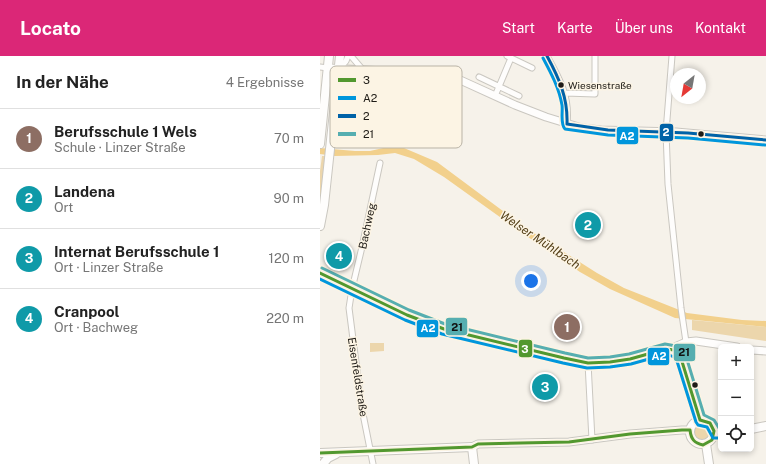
<!DOCTYPE html>
<html lang="de">
<head>
<meta charset="utf-8">
<style>
  body { margin:0; font-family:"Public Sans",sans-serif; background:#f2f2f2; color:#222 }
  .controls { position:absolute; right:12px; bottom:12px; display:grid; overflow:hidden; border-radius:6px; box-shadow:0 2px 6px #0003 }
  .controls button { width:36px; height:36px; display:grid; place-items:center; padding:0; border:0; border-bottom:1px solid #e0e0e0; background:#fff; color:#222; font:20px sans-serif }
  .compass { position:absolute; left:350px; top:12px; width:36px; height:36px; border-radius:50%; background:#fff; box-shadow:0 2px 6px #0003; rotate:211deg }
  .you { position:absolute; left:211px; top:225px; width:14px; height:14px; margin:-10px; border:3px solid #fff; border-radius:50%; background:#1a73e8; box-shadow:0 0 0 6px #1a73e833 }
  .badge { display:grid; place-items:center; width:26px; height:26px; border-radius:50%; background:#db2777; color:#fff; font-size:13px; font-weight:700 }
  .pin { position:absolute; translate:-50% -50%; border:2px solid #fff; box-shadow:0 1px 4px #0006 }
  .list { margin:0; padding:0; list-style:none }
  h2 { display:flex; justify-content:space-between; align-items:center; height:52px; margin:0; padding:0 16px; font-size:17px }
  h2 small { font-size:13px; font-weight:400; color:#767676 }
  .list li { display:grid; grid-template-columns:26px 1fr auto; gap:12px; align-items:center; box-sizing:border-box; height:60px; padding:0 16px; border-top:1px solid #e0e0e0 }
  .list b { display:block; font-size:15px; white-space:nowrap }
  .list p { margin:0; font-size:13px; white-space:nowrap; color:#767676 }
  .list em { font-size:13px; font-style:normal; color:#767676 }
  .icon { flex:none; width:22px; height:22px; fill:none; stroke:currentColor; stroke-width:2; stroke-linecap:round; stroke-linejoin:round }
  .map { position:relative; flex:none; width:446px; height:408px; overflow:hidden }
  header { display:flex; align-items:center; gap:24px; box-sizing:border-box; height:56px; padding:0 20px; background:#db2777; color:#fff }
  header strong { font-size:19px }
  nav { display:flex; gap:22px; margin-inline-start:auto; font-size:14px }
  main { display:flex }
  aside { flex:1; background:#fff }
  .map>svg:first-child { display:block }
</style>
</head>
<body>
<header>
<strong>Locato</strong>
<nav><a>Start</a><a>Karte</a><a>Über uns</a><a>Kontakt</a></nav>
</header>
<main>
<aside>
<h2>In der Nähe<small>4 Ergebnisse</small></h2>
<ul class="list">
<li><span class="badge" style="background:#8d6e63">1</span><div><b>Berufsschule 1 Wels</b><p>Schule · Linzer Straße</p></div><em>70 m</em></li>
<li><span class="badge" style="background:#0f9aa8">2</span><div><b>Landena</b><p>Ort</p></div><em>90 m</em></li>
<li><span class="badge" style="background:#0f9aa8">3</span><div><b>Internat Berufsschule 1</b><p>Ort · Linzer Straße</p></div><em>120 m</em></li>
<li><span class="badge" style="background:#0f9aa8">4</span><div><b>Cranpool</b><p>Ort · Bachweg</p></div><em>220 m</em></li>
</ul>
</aside>
<div class="map">
<svg width="446" height="408" viewBox="0 0 446 408">
  <rect width="100%" height="100%" fill="#f6f2ea"/>
  <path fill="#ecd6ac" d="M2,100H5L0,148V115Z
    M372,264L446,271V285L372,274Z
    M50,287H64V295L50,296Z
    M373 376a9 9 0 1 1 18 0a9 9 0 1 1-18 0Z"/>
  <path fill="#f2d08c" d="M72,90L84,92L117,106L203,170L277,217L304,232L367,257L422,264L446,265V271L355,262L290,233L260,216L205,179L124,121L94,103L75,97L58,99L15,100L0,98V92L35,95H50Z"/>
  <g fill="none" stroke-linecap="round" stroke-linejoin="round">
    <g stroke="#cac7c0" stroke-width="7">
      <path id="street" d="M31,0L43,14
        M187,0L212,12
        M227,0C240,23 250,41 247,68
        M352,0L346,76L348,128L361,252L366,286L365,308
        M0,11L8,12
        M20,12L26,5L28,0
        M159,21L199,40
        M245,37L275,38V0
        M175,40L191,2
        M268,307L272,384
        M53,408L42,353L29,252L32,233L42,191L60,107"/>
    </g>
    <g stroke="#cac7c0" stroke-width="9">
      <path id="secondary" d="M8,12L122,18L138,23L195,49L226,61L262,72L281,74L356,76L446,84
        M350,293L366,286L376,285L417,291
        M431,294L446,295
        M152,391L158,388L249,386L310,378L362,374H370"/>
    </g>
    <g stroke="#cac7c0" stroke-width="10">
      <path id="primary" d="M0,88L9,0
        M0,170L4,149L20,0
        M0,217L87,259L124,273L244,302L268,307L290,306L310,303L346,293C352,293 356,295 360,299L380,364
        M370 376a12 12 0 1 1 24 0a12 12 0 1 1-24 0Z
        M431,373L446,370
        M386,388L389,408
        M0,397L152,391L154,408
        M3,408L8,402L16,398"/>
    </g>
    <use href="#street" stroke="#fefdfc" stroke-width="5"/>
    <use href="#secondary" stroke="#fefdfc" stroke-width="7"/>
    <use href="#primary" stroke="#fefdfc" stroke-width="8"/>
    <g stroke="#fcf4e4" stroke-width="6">
      <path id="bus-1" d="M0,217L87,259L124,273L244,302L268,307L290,306L310,303L346,293L354,294L360,299L380,364L390,367L394,375L392,384L383,389C374,387 371,383 370,374H362L310,378L249,386L158,388L152,391L0,397"/>
    </g>
    <g stroke="#fcf4e4" stroke-width="6">
      <path id="bus-2" d="M223,2C231,17 239,32 242,49C243,56 240,68 245,73L288,79L368,82L445,89
        M0,223L85,264L122,278L243,307L267,312L290,311L311,308L347,298L356,302L376,366L378,369L387,371L393,382H401"/>
    </g>
    <g stroke="#fcf4e4" stroke-width="6">
      <path id="bus-3" d="M227,0C239,22 248,42 247,68
        M247,68L288,74L368,77L446,84"/>
    </g>
    <g stroke="#fcf4e4" stroke-width="6">
      <path id="bus-4" d="M2,212L89,254L125,268L245,297L268,302L290,301L309,298L345,288L356,290L365,297L384,359L394,364L399,372H400"/>
    </g>
    <use href="#bus-1" stroke="#52982f" stroke-width="3"/>
    <use href="#bus-2" stroke="#0096dc" stroke-width="3"/>
    <use href="#bus-3" stroke="#0062a7" stroke-width="3"/>
    <use href="#bus-4" stroke="#56aeb0" stroke-width="3"/>
  </g>
  <g fill="#1e1b16" stroke="#fcf4e4" stroke-width="1.5">
    <circle cx="241" cy="29" r="3.5"/>
    <circle cx="381" cy="78" r="3.5"/>
    <circle cx="375" cy="329" r="3.5"/>
  </g>
  <g text-anchor="middle" stroke-width="3" stroke-linejoin="round" paint-order="stroke">
    <g font-size="10" fill="#1e1b16" stroke="#fcf4e4" text-anchor="start">
      <text x="248" y="33">Wiesenstraße</text>
    </g>
    <g font-size="11" fill="#1e1b16" stroke="#fcf4e4">
      <text transform="translate(47 170) rotate(-78)" y="4">Bachweg</text>
      <text transform="translate(38 321) rotate(81)" y="4">Eisenfeldstraße</text>
    </g>
    <g font-size="12" font-style="italic" fill="#55411a" stroke="#fcf4e4">
      <text transform="translate(220 184) rotate(34)" y="4">Welser Mühlbach</text>
    </g>
  </g>
  <rect x="10" y="10" width="132" height="82" rx="6" fill="#fcf4e4" stroke="#b9b3a6" stroke-width="1"/>
  <rect x="18" y="22" width="18" height="4" fill="#52982f"/>
  <rect x="18" y="40" width="18" height="4" fill="#0096dc"/>
  <rect x="18" y="58" width="18" height="4" fill="#0062a7"/>
  <rect x="18" y="76" width="18" height="4" fill="#56aeb0"/>
  <g font-size="11" fill="#1e1b16">
    <text x="43" y="28">3</text>
    <text x="43" y="46">A2</text>
    <text x="43" y="64">2</text>
    <text x="43" y="82">21</text>
  </g>
  <g stroke="#fcf4e4" stroke-width="1.5">
    <rect x="339" y="67" width="15" height="19" rx="4" fill="#0062a7"/>
    <rect x="296" y="70" width="23" height="19" rx="4" fill="#0096dc"/>
    <rect x="125" y="261" width="23" height="19" rx="4" fill="#56aeb0"/>
    <rect x="96" y="263" width="23" height="19" rx="4" fill="#0096dc"/>
    <rect x="198" y="283" width="15" height="19" rx="4" fill="#52982f"/>
    <rect x="353" y="287" width="23" height="19" rx="4" fill="#56aeb0"/>
    <rect x="327" y="291" width="23" height="19" rx="4" fill="#0096dc"/>
  </g>
  <g font-size="11" text-anchor="middle" font-weight="bold" fill="#fff">
    <text x="346" y="80">2</text>
    <text x="307" y="84">A2</text>
    <text x="108" y="276">A2</text>
    <text x="205" y="297">3</text>
    <text x="339" y="304">A2</text>
  </g>
  <g font-size="11" text-anchor="middle" font-weight="bold" fill="#111">
    <text x="137" y="275">21</text>
    <text x="364" y="300">21</text>
  </g>
</svg>
<div class="controls">
<button>+</button>
<button>−</button>
<button><svg class="icon" aria-label="locate" viewBox="0 0 24 24"><circle cx="12" cy="12" r="6"/><path d="M12 2v4M12 18v4M2 12h4M18 12h4"/></svg></button>
</div>
<svg class="compass" viewBox="-18 -18 36 36"><path d="M0-13l5 13h-10z" fill="#e53935"/><path d="M0 13l5-13h-10z" fill="#767676"/></svg>
<div class="you"></div>
<div class="pin badge" style="left:247px;top:271px;background:#8d6e63">1</div>
<div class="pin badge" style="left:268px;top:169px;background:#0f9aa8">2</div>
<div class="pin badge" style="left:225px;top:331px;background:#0f9aa8">3</div>
<div class="pin badge" style="left:19px;top:200px;background:#0f9aa8">4</div>
</div>
</main>
</body>
</html>
